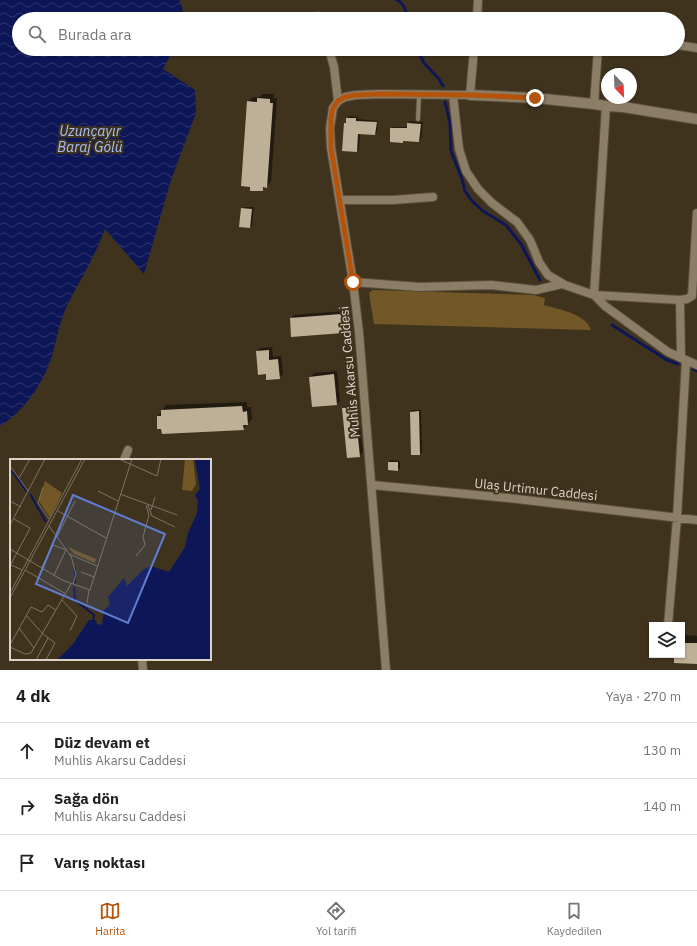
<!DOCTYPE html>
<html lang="tr">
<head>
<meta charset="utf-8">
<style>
  body { margin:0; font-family:"IBM Plex Sans",sans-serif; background:#f2f2f2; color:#202124 }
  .controls { position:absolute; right:12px; bottom:12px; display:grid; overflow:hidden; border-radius:0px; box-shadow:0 1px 3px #0004 }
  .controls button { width:36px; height:36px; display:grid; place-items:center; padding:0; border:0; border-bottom:1px solid #e0e0e0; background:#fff; color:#202124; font:20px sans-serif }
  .compass { position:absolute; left:601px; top:68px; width:36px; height:36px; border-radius:50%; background:#fff; box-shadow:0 1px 3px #0004; rotate:157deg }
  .stop { position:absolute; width:12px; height:12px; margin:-9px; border:3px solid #b45309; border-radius:50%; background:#fff }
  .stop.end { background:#b45309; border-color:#fff; box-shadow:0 1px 4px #0008 }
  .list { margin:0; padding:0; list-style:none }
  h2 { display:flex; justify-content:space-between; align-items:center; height:52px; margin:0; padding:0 16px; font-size:17px }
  h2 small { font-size:13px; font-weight:400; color:#757577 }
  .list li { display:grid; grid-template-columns:26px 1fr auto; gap:12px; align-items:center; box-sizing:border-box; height:56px; padding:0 16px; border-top:1px solid #e0e0e0 }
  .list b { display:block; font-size:15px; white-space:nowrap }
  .list p { margin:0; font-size:13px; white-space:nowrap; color:#757577 }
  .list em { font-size:13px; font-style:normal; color:#757577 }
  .icon { flex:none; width:22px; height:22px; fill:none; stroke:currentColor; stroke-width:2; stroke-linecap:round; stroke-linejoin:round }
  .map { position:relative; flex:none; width:697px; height:670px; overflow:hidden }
  .search { position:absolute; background:#fff; box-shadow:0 1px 3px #0004; left:12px; right:12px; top:12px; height:44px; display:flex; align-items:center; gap:10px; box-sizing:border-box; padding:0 14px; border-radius:22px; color:#757577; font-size:15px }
  .sheet { height:220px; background:#fff }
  nav { display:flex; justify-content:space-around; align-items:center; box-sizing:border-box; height:56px; border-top:1px solid #e0e0e0; background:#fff; font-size:11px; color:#757577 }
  nav a { display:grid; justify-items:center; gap:2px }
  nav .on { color:#b45309 }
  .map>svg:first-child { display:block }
</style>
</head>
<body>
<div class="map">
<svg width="697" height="670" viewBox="0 0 697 670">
  <defs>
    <pattern id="water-waves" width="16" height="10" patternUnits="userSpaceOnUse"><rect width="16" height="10" fill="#0d1656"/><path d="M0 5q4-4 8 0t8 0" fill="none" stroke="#30376d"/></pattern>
  </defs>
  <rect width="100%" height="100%" fill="#3f331e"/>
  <path fill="#725827" d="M373,290L533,295L545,298L544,305C560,310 585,313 591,330L374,324L369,293Z"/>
  <path fill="url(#water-waves)" d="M0,0H179L182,7L184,19H19V49H174L163,69L195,90L196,113L171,180L144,274L105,229C99,245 92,259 84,274C78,285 72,295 67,306C60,321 57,337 53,353C44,382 26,410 0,426Z"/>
  <path fill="#0007" d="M263,94H274V98H277L271,182L262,190L248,101L253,97H259Z
    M349,116L358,117V119L378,121L377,132L375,134L360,133L359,149L357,151L345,123Z
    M411,121L423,122L421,139L419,141L404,140L403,142L391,129L393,127H408V124Z
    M244,207H254L252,225L250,227L242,209Z
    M344,311L346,328L342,332L291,319L294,315Z
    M272,347L273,357L281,356L283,374L279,378L267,373L257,351L261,348Z
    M337,371L340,401L337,404L310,377L314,373Z
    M247,402V407H251L252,419L243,429L158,416L166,405Z
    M358,404L363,452L359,456L343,408L347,405Z
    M413,410H421L422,452L420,454L411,412Z
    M391,460L400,461V468L397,470L389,462Z
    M683,635L697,636V663L675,655H682V637Z"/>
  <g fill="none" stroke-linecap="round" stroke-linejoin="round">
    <path stroke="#0d1656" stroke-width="3" d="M397,0C405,4 406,11 407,19
      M417,49L424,63L439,79L443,86
      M445,102L450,123L451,151L462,179L465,191L472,201L483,211L506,225L521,244L540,280
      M612,325L667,360L678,364
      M693,369L697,371"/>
  </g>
  <path fill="#beaf97" d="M257,98L270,99V103H273L267,188L263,187V191H250V187L241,186L247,101L257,102Z
    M346,118H356V121L377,122L375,135L358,134L357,152L342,151L344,123H346Z
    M407,123L421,124L419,142L403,141V143L390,142V128H407Z
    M241,208L252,209L250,228L239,227Z
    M341,314L343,333L291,337L290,318Z
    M269,350V360L278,359L280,379L266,380V374L258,375L256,351Z
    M334,374L337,405L312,407L309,377Z
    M242,406L243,412L247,411L248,425H243L244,430L162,434L161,429H157V416H161V410Z
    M355,407L360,457L347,458L342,408Z
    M419,411L420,455H411L410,412Z
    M388,462H398V471L388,470Z
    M682,643H697V664L674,663V655H682Z"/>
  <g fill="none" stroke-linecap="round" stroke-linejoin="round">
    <g stroke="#594f3c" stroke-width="5.5">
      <path id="service" d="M418,119L419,95"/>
    </g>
    <g stroke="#594f3c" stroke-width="10">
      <path id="minor" d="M318,16L319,19
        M477,19L478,0
        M678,45L697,48
        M329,49L334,67L338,101
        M453,95L459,149L466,171L478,189L492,203L517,222L530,240L539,262L548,275L565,285L594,295L605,306L668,352L697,365
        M594,104L598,49
        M606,106L594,295L680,300L687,299L692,296L697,213
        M340,200H393L433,197
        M353,282L420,287L491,285L536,290L562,284
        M680,300L681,358
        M124,460L128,450
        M372,485L508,498L697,520
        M668,625L677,518L686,360
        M142,659L143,670
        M386,670L359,332L353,282L331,148L330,128L333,108L338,101L345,97L356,95L381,94L470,95L474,49"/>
    </g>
    <g stroke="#594f3c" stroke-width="12">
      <path id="tertiary" d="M470,95L535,98L594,104L606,106L623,107L697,119"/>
    </g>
    <use href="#service" stroke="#8b7d66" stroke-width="4"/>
    <use href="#minor" stroke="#8b7d66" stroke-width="8"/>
    <use href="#tertiary" stroke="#8b7d66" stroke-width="10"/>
  </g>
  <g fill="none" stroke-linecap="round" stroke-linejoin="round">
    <path stroke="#b45309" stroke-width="5" d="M353,282L331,148V118L333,108L338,101L345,97L356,95L381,94L470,95L535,98"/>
  </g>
  <g text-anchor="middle" stroke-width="4" stroke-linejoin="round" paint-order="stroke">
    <g font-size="13" fill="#dbd3c7" stroke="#3f331e">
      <text transform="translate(349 372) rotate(-95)" y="5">Muhlis Akarsu Caddesi</text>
      <text transform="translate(536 489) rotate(6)" y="5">Ulaş Urtimur Caddesi</text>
    </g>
    <g font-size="14" font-style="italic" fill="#abc0fb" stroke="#3f331e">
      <text x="90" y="136">Uzunçayır<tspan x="90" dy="16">Baraj Gölü</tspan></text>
    </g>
  </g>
  <g transform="translate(10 459)">
    <rect width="201" height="201" fill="#3f331e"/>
    <path d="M175,0H183L186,25L182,32L172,31ZM35,22L52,34L40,59L29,42ZM58,88L86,100L85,104L64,95Z" fill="#725827"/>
    <path d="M185,0H201V201H47L63,185L79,161H85L88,166L92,165L94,151L100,146L98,138L114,119L117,127L133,111L141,107L159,113L175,88L178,74L187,54L188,42L185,36L190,30Z" fill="#0d1656"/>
    <path fill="none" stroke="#0d1656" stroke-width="2" d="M0,9L17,33M20,35L36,63M65,124V108M64,128L65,141L84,156L83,162"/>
    <path fill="none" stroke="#7d7362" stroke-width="1" d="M109,0L147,17L151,0M0,7L18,32M9,19L20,0M33,28L28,44L39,60M88,32L108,42M110,35L167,56M0,42L11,48M138,46L142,57L165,68M141,51L145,38M48,52L96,79M0,66L35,0M39,67L61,97L66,115L63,125M47,78L65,42M0,90L52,121L80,131L122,0M59,95L87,107M126,97L135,86L133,78L139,56L136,46M1,106L12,111M0,107L20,69L4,60M32,108L43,86L56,91L44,116M15,111L56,135M71,113L84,118M0,134L72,0M0,139L75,0M52,141L67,157L60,172M77,144L79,131M16,156L33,175L45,184L36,201M9,169L24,189M0,186L21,148L32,153L38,146L46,151M0,188L15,195L21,194L61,125M26,201L38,179"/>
    <path fill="#607dd2" fill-opacity="0.15" stroke="#607dd2" stroke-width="2" d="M63,36L155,75L118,164L26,125Z"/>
    <rect width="201" height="201" fill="none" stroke="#dbd3c7" stroke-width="2"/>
  </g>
</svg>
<div class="controls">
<button><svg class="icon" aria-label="layers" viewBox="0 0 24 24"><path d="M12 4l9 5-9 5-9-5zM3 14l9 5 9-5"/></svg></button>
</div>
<svg class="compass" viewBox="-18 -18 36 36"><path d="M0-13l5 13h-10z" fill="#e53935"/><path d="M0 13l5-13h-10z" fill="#757577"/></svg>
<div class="stop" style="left:353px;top:282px"></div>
<div class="stop end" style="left:535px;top:98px"></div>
<div class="search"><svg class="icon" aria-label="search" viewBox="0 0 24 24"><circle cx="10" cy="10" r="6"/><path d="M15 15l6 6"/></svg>Burada ara</div>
</div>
<section class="sheet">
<h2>4 dk<small>Yaya · 270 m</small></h2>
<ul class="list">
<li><svg class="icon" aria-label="ahead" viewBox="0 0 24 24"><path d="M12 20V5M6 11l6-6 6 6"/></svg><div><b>Düz devam et</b><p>Muhlis Akarsu Caddesi</p></div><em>130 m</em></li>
<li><svg class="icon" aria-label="right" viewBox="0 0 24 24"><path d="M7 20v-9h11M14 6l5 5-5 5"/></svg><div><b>Sağa dön</b><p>Muhlis Akarsu Caddesi</p></div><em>140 m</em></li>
<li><svg class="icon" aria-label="arrive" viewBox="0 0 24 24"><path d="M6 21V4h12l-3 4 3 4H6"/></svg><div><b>Varış noktası</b></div></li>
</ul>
</section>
<nav>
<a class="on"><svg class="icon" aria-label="map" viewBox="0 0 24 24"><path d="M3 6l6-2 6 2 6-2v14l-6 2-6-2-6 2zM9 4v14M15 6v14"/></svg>Harita</a>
<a><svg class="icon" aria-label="directions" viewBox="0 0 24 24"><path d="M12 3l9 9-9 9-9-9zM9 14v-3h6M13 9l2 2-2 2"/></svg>Yol tarifi</a>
<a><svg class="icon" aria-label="saved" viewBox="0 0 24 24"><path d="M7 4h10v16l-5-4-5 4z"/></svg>Kaydedilen</a>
</nav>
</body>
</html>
